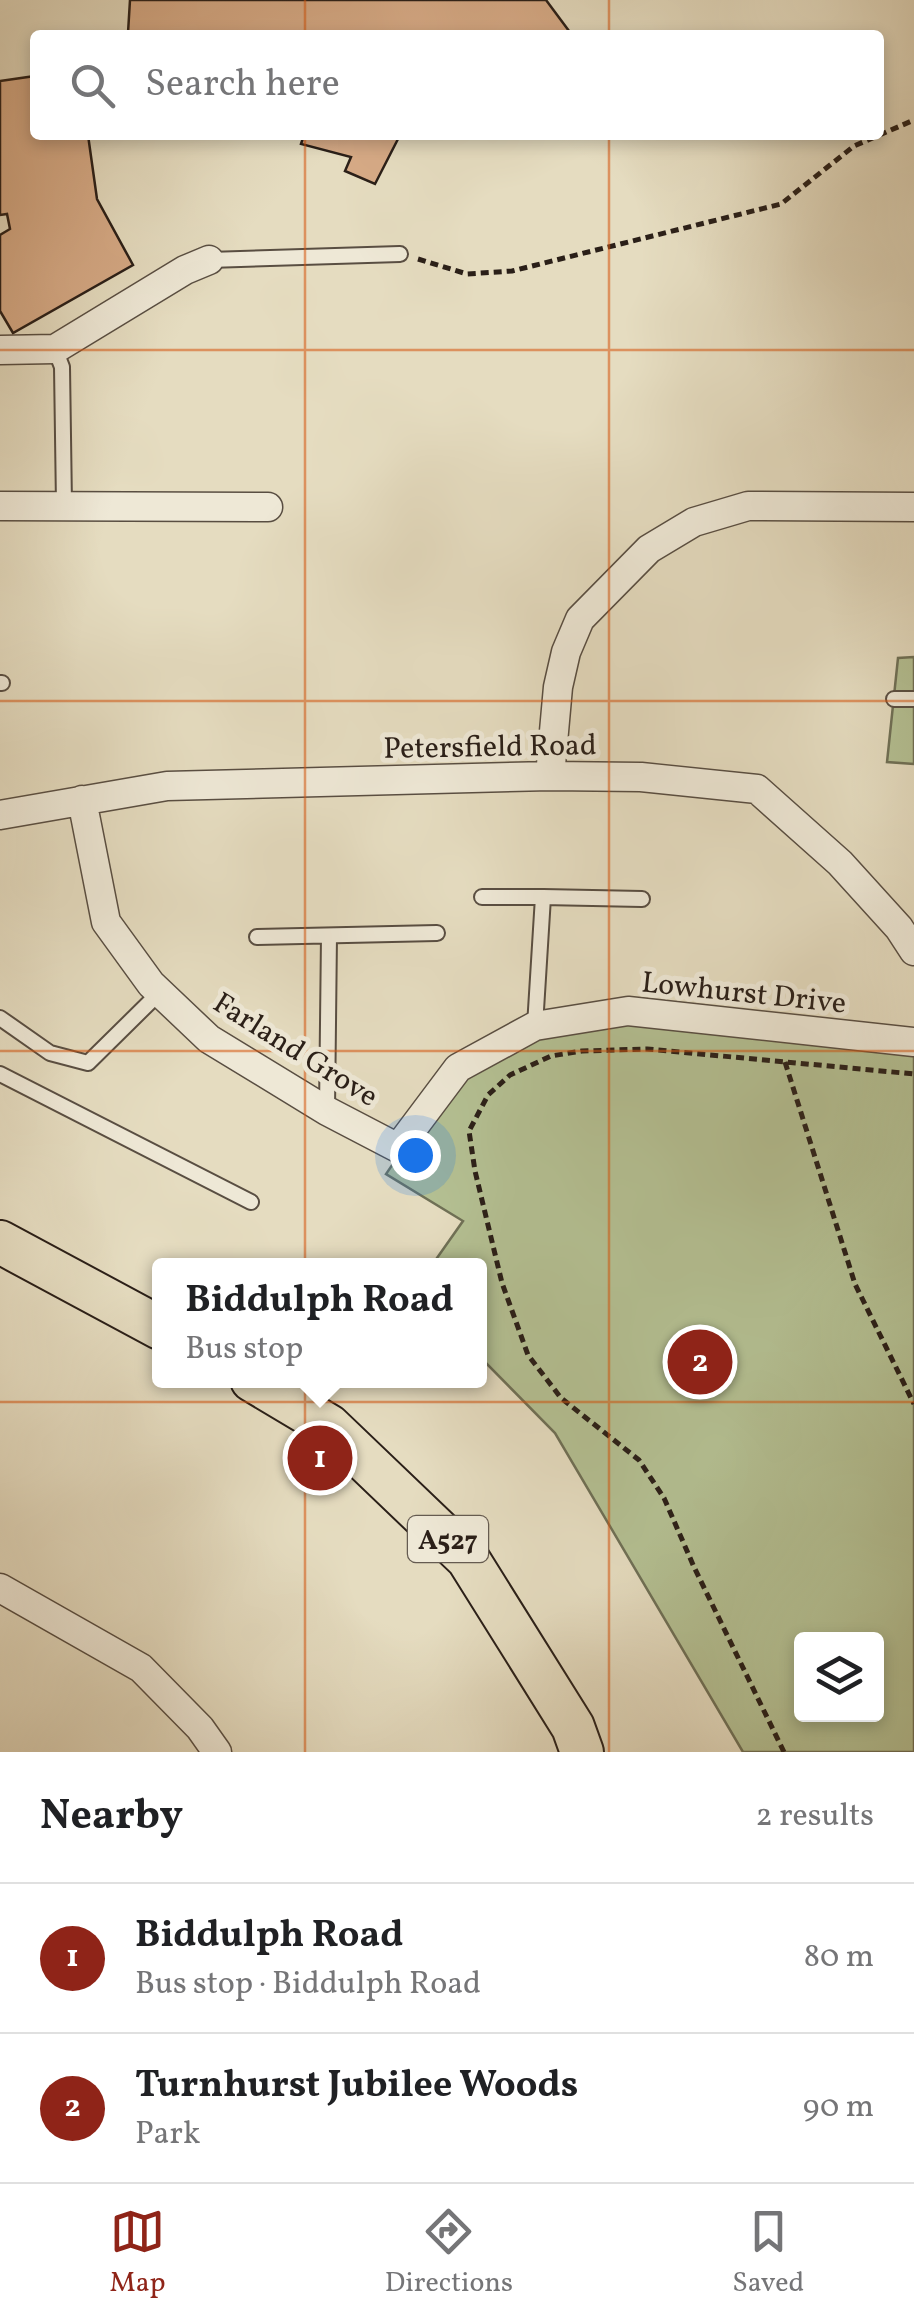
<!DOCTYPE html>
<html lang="en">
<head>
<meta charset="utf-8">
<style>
  body { margin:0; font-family:Vollkorn,serif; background:#f2f2f2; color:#202124 }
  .controls { position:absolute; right:30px; bottom:30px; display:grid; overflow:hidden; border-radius:10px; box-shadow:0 5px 15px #0003 }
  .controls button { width:90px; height:90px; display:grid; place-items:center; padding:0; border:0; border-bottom:2px solid #e0e0e0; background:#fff; color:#202124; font:50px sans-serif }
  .you { position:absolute; left:415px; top:1155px; width:35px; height:35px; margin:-25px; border:8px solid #fff; border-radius:50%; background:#1a73e8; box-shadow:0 0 0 15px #1a73e833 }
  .badge { display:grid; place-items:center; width:65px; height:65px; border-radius:50%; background:#8f2418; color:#fff; font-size:32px; font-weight:700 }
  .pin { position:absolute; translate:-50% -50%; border:5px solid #fff; box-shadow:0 2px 10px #0006 }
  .popup { position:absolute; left:152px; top:1258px; width:335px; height:130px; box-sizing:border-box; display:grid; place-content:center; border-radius:10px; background:#fff; filter:drop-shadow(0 2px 8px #0005); font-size:32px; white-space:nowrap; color:#757577 }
  .popup b { font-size:38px; color:#202124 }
  .popup::after { content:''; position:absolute; left:50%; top:100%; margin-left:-20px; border:20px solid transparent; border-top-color:#fff }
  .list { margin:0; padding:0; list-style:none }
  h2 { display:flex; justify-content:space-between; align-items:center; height:130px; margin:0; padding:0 40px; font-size:42px }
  h2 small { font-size:32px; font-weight:400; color:#757577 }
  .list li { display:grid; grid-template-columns:65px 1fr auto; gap:30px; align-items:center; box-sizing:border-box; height:150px; padding:0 40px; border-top:2px solid #e0e0e0 }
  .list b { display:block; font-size:38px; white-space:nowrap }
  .list p { margin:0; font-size:32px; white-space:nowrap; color:#757577 }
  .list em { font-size:32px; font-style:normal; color:#757577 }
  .icon { flex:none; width:55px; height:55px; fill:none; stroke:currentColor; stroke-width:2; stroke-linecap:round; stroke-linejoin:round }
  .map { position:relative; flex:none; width:914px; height:1752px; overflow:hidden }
  .search { position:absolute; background:#fff; box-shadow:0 5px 15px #0003; left:30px; right:30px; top:30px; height:110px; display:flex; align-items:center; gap:25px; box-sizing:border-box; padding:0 35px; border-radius:10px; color:#757577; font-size:38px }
  .sheet { height:430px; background:#fff }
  nav { display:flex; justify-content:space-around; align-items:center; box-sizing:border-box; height:140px; border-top:2px solid #e0e0e0; background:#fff; font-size:28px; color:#757577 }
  nav a { display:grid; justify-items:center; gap:5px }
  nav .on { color:#8f2418 }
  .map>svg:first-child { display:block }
</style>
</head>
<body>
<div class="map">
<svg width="914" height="1752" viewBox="0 0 914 1752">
  <rect width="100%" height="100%" fill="#e5dcc0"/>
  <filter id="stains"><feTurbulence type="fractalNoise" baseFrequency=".002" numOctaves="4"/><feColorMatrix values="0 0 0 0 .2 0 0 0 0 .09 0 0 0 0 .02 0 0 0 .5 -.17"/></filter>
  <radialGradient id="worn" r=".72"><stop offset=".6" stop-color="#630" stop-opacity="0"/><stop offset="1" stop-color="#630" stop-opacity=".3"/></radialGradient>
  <path fill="#b4c093" stroke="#6f7056" stroke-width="2.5" fill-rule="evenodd" d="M914,657V764L887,762L898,658Z
    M628,1011L914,1042V1752H743L555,1433L480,1357V1266L432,1265L463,1221L386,1174L458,1068L535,1026ZM802,1640H876V1714H802Z"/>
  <path fill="#d6aa86" stroke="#2a1f18" stroke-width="2.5" d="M130,0H546L572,35L128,33Z
    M35,76V135H88L97,199L133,265L13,333L0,311V235L10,229L7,214L0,215V81Z
    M304,135H400L375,184L345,171L351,157L301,144Z"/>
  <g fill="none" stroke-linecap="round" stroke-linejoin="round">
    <g stroke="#594e42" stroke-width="18">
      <path id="lane" d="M209,260L400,254
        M55,349L62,367L64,505
        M0,683H2
        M894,699H914
        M482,897H543
        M257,937L437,933
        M0,1018L50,1053L88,1063L160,992
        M535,1026L543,897L642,899
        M0,1074L251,1202
        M327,1110L329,936"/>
    </g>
    <g stroke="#594e42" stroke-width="31">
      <path id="street" d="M0,350L55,349L185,270L209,260
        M0,506L268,507
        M550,776L558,687L566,652L580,619L649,549L694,522L748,506L914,507
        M82,800L106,922L151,984L209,1039L327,1111L398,1148L458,1068L535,1026L628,1011L914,1042
        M0,815L167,786L550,776L641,777L757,789L840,863L899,928L914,951
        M0,1588L141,1668L200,1728L217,1752"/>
    </g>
    <g stroke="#2a1f18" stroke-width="46">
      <path id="primary" d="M0,1242L160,1328
        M252,1380L329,1426L468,1559L573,1727L582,1752"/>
    </g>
    <path stroke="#2a1f18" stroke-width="5" stroke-dasharray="8 5" stroke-linecap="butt" d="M418,259L467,274L512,271L781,204L854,146L914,120
      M785,1062L855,1284L914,1404
      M784,1752L694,1567L664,1498L639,1460L561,1398L528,1355L502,1283L475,1171L469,1131L488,1095L510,1075L551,1056L582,1051L647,1049L914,1074"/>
    <use href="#lane" stroke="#eee8d6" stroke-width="14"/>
    <use href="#street" stroke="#eee8d6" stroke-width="28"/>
    <use href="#primary" stroke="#e5dcc0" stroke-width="42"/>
  </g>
  <path fill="none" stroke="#d5530d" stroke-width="2.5" stroke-opacity="0.55" d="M305,0V35M609,0V35M305,135V1752M609,135V1752M0,350H914M0,701H914M0,1051H914M0,1402H914"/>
  <g text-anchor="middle" stroke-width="10" stroke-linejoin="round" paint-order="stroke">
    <rect fill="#eee8d6" stroke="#655b51" stroke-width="2.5" x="408" y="1516" width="80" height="46" rx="8"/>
    <g font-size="28" font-weight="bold" fill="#2a1f18">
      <text x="448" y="1549">A527</text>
    </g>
    <g font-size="30" fill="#2a1f18" stroke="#eee8d6">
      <text transform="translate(490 746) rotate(-1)" y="10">Petersfield Road</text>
      <text transform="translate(744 992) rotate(6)" y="10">Lowhurst Drive</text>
      <text transform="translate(296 1049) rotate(32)" y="10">Farland Grove</text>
    </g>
  </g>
  <rect width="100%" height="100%" filter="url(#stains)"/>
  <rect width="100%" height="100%" fill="url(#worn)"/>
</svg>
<div class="controls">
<button><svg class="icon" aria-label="layers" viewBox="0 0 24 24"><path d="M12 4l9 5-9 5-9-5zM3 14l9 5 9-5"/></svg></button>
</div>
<div class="you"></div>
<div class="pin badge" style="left:320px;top:1458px">1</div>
<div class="popup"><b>Biddulph Road</b>Bus stop</div>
<div class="pin badge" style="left:700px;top:1362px">2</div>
<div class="search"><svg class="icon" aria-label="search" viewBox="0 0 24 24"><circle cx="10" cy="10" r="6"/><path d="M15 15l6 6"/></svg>Search here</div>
</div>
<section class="sheet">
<h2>Nearby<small>2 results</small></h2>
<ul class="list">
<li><span class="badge">1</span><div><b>Biddulph Road</b><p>Bus stop · Biddulph Road</p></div><em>80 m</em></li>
<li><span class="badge">2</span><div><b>Turnhurst Jubilee Woods</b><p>Park</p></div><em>90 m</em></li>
</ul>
</section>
<nav>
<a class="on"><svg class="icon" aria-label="map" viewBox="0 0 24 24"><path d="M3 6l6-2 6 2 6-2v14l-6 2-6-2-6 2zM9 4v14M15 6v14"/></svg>Map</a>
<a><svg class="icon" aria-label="directions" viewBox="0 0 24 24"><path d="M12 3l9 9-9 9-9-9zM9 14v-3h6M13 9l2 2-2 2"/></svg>Directions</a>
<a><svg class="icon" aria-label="saved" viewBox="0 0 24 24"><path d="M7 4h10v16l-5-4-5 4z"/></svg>Saved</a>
</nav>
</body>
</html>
